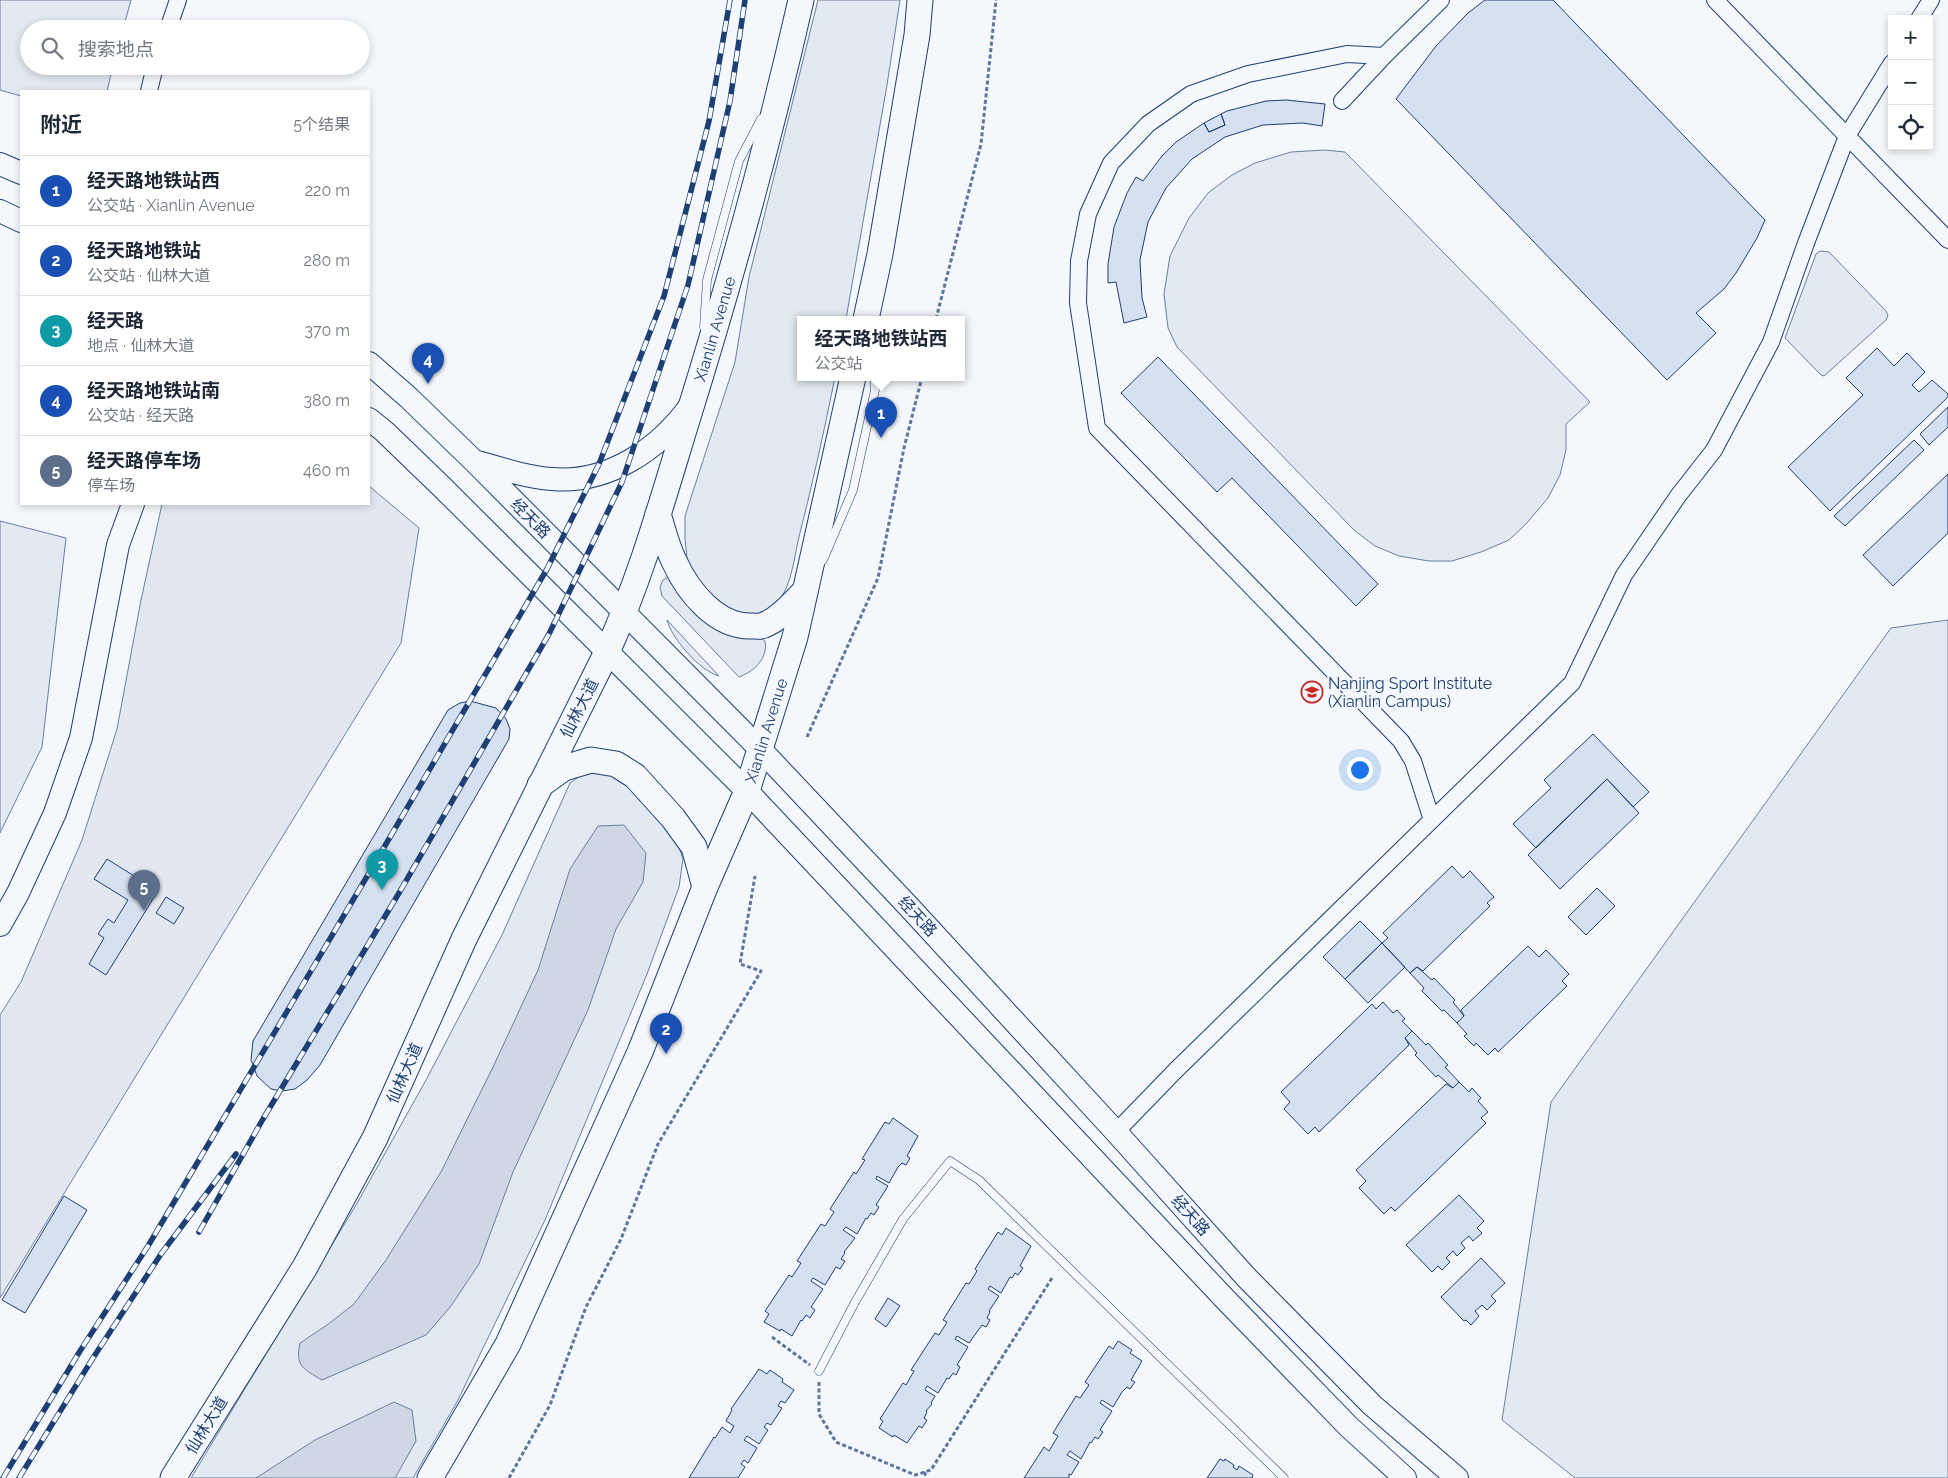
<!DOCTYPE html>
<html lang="zh">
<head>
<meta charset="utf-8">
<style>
  body { margin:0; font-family:Raleway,"Noto Sans SC",sans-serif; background:#f6f6f7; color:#1f2937 }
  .controls { position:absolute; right:15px; top:15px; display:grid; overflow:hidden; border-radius:0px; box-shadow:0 2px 8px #0003 }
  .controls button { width:45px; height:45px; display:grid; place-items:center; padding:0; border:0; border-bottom:1px solid #e0e1e3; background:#fff; color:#1f2937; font:25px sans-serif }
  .you { position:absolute; left:1359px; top:769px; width:18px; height:18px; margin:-12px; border:4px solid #fff; border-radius:50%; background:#1a73e8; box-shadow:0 0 0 8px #1a73e833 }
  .badge { display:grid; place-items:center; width:32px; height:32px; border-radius:50%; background:#0b8043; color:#fff; font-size:16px; font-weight:700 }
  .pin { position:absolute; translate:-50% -41px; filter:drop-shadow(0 1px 2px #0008) }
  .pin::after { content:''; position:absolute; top:26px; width:18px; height:15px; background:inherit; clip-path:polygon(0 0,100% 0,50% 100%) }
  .popup { position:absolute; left:797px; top:316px; width:168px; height:65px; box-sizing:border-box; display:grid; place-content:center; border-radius:0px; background:#fff; filter:drop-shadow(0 1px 4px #0005); font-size:16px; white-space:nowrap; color:#747a83 }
  .popup b { font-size:19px; color:#1f2937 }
  .popup::after { content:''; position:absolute; left:50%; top:100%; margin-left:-10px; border:10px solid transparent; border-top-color:#fff }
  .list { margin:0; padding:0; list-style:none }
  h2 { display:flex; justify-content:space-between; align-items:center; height:65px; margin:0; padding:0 20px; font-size:21px }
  h2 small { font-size:16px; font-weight:400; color:#747a83 }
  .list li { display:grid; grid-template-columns:32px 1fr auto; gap:15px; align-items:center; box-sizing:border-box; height:70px; padding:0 20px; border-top:1px solid #e0e1e3 }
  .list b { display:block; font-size:19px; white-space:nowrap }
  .list p { margin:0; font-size:16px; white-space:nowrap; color:#747a83 }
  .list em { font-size:16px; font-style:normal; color:#747a83 }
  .icon { flex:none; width:28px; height:28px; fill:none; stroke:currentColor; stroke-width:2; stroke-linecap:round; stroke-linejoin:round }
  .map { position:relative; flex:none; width:1948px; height:1478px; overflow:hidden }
  .search { position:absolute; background:#fff; box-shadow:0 2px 8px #0003; left:20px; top:20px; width:350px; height:55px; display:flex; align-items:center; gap:12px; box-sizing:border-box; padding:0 18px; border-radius:28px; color:#747a83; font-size:19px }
  .panel { position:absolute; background:#fff; box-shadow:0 2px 8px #0003; left:20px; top:90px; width:350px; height:415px; border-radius:0px }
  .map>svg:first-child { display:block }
</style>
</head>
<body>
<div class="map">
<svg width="1948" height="1478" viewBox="0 0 1948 1478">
  <rect width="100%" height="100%" fill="#f4f7fb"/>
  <path fill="#e3e9f0" stroke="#687fa3" d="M0,0H131L123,29H29V66H113L107,91H21V96L0,90Z
    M818,0H900L887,85L846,319H801V377H835C824,432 812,486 798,541C794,560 791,586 778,602C763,618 743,616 724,612L688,567L685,539V516L735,362L749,277Z
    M1325,150L1345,152L1590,402L1566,424V450L1560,475L1548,498L1526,524L1509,540L1481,552L1452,561H1429L1399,556L1375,546L1354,530L1177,347L1168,328L1164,294L1170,256L1189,218L1208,193L1232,175L1255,163L1291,152Z
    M1820,251L1829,252L1886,311L1888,315L1886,320L1824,376L1821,375L1785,338L1816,254Z
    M0,521L66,538L42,747L0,833Z
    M670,576L765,641C768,658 755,671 739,677L662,596L660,587L663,580Z
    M667,620L719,676C700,671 672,639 667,620Z
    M1948,620V1478H1575L1502,1420L1551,1102L1891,628Z
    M586,772H600L622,778L676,838L683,859L679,887L647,974L545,1220L457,1402L413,1478H191L356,1205L425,1082L502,935L570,783Z"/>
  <path fill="#e3e8f0" stroke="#687fa3" d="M369,486L419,528L401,643L0,1298V1015L21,982L82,840L117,729L141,600L162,504H369Z"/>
  <path fill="#cfd7e4" stroke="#687fa3" d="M624,825L646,853L643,882L616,929L588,1010L513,1172L479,1264L451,1306L426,1335L322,1380C303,1369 295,1366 300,1343L327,1325L354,1304L386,1260L441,1172L494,1065L538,970L570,869L598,826Z
    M394,1402L412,1410L416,1441L395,1478H256L315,1440Z"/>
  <path fill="#d5e0f0" stroke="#1d3f73" d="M1485,0H1553L1765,220L1757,238L1736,273L1724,289L1696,313L1716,333L1667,380L1396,99L1436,46L1468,13Z
    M1286,100L1325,104L1322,126L1303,123L1263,125L1225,137L1192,159L1166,188L1148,222L1140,260L1142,298L1147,317L1124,323L1116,282L1108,283V264L1114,227L1127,193L1136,177L1143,181L1162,156L1176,142L1204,123L1209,132L1225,125L1221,114L1227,111L1266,101Z
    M1221,114L1225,125L1209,132L1204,123Z
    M1877,348L1894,366L1907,353L1925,372L1912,385L1919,392L1932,380L1948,394V397L1830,511L1788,467L1863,395L1846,378Z
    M1158,357L1378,584L1356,606L1232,478L1217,492L1121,393Z
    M1948,407V427L1929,445L1920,434Z
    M1914,440L1924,450L1845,526L1834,516Z
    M1948,474V533L1893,586L1863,555Z
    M470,701L496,708L506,719L510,729L509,739L320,1065L307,1080L295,1089L282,1091L271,1089L257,1076L251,1060L253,1041L448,710L460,703Z
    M1593,734L1649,792L1633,807L1607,779L1536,848L1513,824L1551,788L1544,780Z
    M1607,779L1639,813L1560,889L1528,855Z
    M107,859L158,891L106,975L89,964L104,938L98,934L108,919L114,923L128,900L94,879Z
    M1452,866L1463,878L1470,871L1494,897L1487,903L1490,906L1423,971L1417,967L1410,973L1382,943L1388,938L1383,933Z
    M1597,888L1615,906L1586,935L1568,917Z
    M166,897L184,908L174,924L156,913Z
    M1360,921L1382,943L1345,979L1323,957Z
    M1382,943L1405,967L1368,1003L1345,979Z
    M1528,946L1539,957L1546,950L1569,974L1562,981L1567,986L1498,1052L1495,1048L1488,1055L1476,1043L1474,1046L1464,1036L1467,1034L1457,1023L1464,1016L1461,1010Z
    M1417,967L1432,980L1434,978L1455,1000L1453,1002L1464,1016L1457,1023L1444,1010L1442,1011L1422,991L1424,988L1410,973Z
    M1383,1002L1393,1013L1397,1010L1405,1019L1402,1021L1412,1031L1405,1038L1409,1045L1319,1132L1315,1127L1308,1134L1284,1109L1290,1102L1281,1092L1372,1004L1376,1009Z
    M1412,1031L1426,1045L1428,1043L1448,1065L1445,1067L1459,1082L1453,1088L1438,1075L1436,1077L1415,1055L1417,1053L1405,1038Z
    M1459,1082L1469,1092L1472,1088L1481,1098L1478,1101L1488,1112L1481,1118L1486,1123L1395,1211L1391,1207L1384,1214L1359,1188L1366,1181L1356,1170L1446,1084L1453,1088Z
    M893,1118L918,1136L907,1156L910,1158L906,1165L902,1163L898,1167L889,1183L877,1176L876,1179L888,1186L876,1205L879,1207L874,1215L871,1213L867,1219L866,1218L857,1234L846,1227L843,1230L855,1238L844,1252L845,1253L841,1259L845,1261L840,1269L836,1267L825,1285L813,1278L811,1281L823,1289L811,1307L815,1310L810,1318L806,1315L802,1321L801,1320L792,1336L781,1329L780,1331L764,1322L769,1314L765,1311L789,1275L792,1277L801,1263L797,1261L821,1224L825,1226L834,1212L830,1209L854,1172L856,1174L865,1160L862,1159L885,1122L889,1124Z
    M1459,1195L1484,1221L1477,1228L1482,1233L1473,1241L1469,1236L1461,1243L1465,1248L1457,1256L1453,1251L1446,1258L1450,1262L1442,1270L1438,1266L1432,1272L1406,1245Z
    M64,1196L87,1210L25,1313L2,1300Z
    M1006,1228L1031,1246L1020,1266L1023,1268L1018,1275L1015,1273L1012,1278L1010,1277L1001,1293L990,1286L988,1289L999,1296L989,1311L990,1312L987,1318L990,1320L986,1327L982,1325L969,1343L957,1336L955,1339L968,1347L957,1365L960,1367L956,1375L953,1373L949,1379L947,1378L938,1393L927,1386L925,1390L935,1396L931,1403L932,1404L926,1411L927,1412L924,1418L927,1420L922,1428L919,1426L907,1443L894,1435L893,1437L879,1428L883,1421L880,1419L903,1383L906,1385L914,1371L911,1370L935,1333L939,1335L947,1322L943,1320L966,1283L969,1284L977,1271L975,1269L998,1232L1002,1235Z
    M1481,1258L1505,1283L1491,1296L1496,1301L1487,1310L1482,1305L1475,1311L1479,1316L1471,1325L1466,1320L1464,1321L1441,1297Z
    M888,1298L900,1306L886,1327L875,1319Z
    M1118,1341L1132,1350L1130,1353L1142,1361L1131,1380L1135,1382L1130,1389L1127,1387L1122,1392L1113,1407L1102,1400L1100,1403L1112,1411L1100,1430L1103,1432L1098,1439L1095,1437L1091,1443L1090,1442L1081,1459L1070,1451L1067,1455L1079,1462L1071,1475L1069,1474V1478H1024L1044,1447L1049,1451L1058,1436L1053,1433L1076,1396L1080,1398L1089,1385L1085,1382L1109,1346L1113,1349Z
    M759,1369L767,1374L770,1370L783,1379L782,1382L794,1390L785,1403L781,1401L778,1406L782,1408L771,1425L767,1423L764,1427L768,1430L759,1444L747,1436L744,1440L757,1448L748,1463L744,1460L741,1464L745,1467L738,1478H689L714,1437L715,1438L722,1427L730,1433L734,1426L726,1421L732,1410L731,1409Z
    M1220,1459L1224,1461L1225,1459L1234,1465L1233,1467L1237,1470L1239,1466L1253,1475L1252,1478H1207Z"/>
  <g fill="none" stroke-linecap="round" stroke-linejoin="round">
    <g stroke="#1d3f73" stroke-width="9">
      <path id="lane" d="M704,327L707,280L739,161L761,119
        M823,560L853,490L875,390V377
        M819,1371L854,1304L903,1219L950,1161L979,1180L1284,1478"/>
    </g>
    <g stroke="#1d3f73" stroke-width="18">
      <path id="street" d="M1715,0L1948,240
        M1919,19L1931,0
        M168,29L178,0
        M1384,56L1347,54L1248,74L1191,94L1148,124L1111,163L1088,214L1079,261L1078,303L1097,428L1401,741L1413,761L1432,820
        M149,91L155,66
        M1342,101L1384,56L1441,0
        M1116,1132L1175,1071L1572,683L1624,575L1678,496L1714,450L1771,342L1806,243L1847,136L1892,63"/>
    </g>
    <g stroke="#1d3f73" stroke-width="24">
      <path id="secondary" d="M0,164L21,173
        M0,211L21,221
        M369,363L409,398L474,461L761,750L910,908L1116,1132L1246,1277L1372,1405L1457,1478
        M369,419L385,432L443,488L747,791L1225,1299L1349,1427L1405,1478
        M478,462C502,469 526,477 552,479C608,484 659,449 690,406
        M0,925L18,893L55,813L81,738L118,545L133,504"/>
    </g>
    <g stroke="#1d3f73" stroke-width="27">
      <g id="primary">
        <path d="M866,319L880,254L917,35L920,0"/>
        <path d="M658,514C663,530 667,547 674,561C688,592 717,628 753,626C756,626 761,627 764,625C780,619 793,603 805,591"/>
        <path d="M540,785L564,768L591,760L616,764L635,776L673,818L694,847L705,887"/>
        <path id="s1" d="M173,1478L305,1267L375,1138L464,939L607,652C641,578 663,498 687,420C730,282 769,141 801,0"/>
        <path id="s2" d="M430,1478L508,1344L640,1052L705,887L747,791L795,637L853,377"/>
      </g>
    </g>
    <path stroke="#5e769c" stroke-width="3" stroke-dasharray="4 2.5" stroke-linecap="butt" d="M936,319L981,144L996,0
      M807,737L878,578L904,448L922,377
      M772,1337L810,1365
      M819,1382V1414L836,1442L915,1475L931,1470L1052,1278
      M924,1472L927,1478
      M509,1478L550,1405L586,1307L621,1239L658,1144L761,971L740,964L755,876"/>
    <use href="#lane" stroke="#f4f7fb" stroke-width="8"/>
    <use href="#street" stroke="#f4f7fb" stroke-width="16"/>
    <use href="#secondary" stroke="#f4f7fb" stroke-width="22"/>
    <use href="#primary" stroke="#f4f7fb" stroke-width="25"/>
    <g stroke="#1d3f73" stroke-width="5.5">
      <path id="rail" d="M199,1232L263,1119L399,893L549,634L622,482L688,285L730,101L745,0
        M3,1478L80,1351L148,1246L369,873L547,569L599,464L664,296L709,121L730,0
        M19,1478L93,1358L161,1254L236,1154"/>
    </g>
    <use href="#rail" stroke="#f4f7fb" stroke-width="4" stroke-dasharray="11" stroke-linecap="butt"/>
  </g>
  <defs>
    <g id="university-ring" transform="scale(1.125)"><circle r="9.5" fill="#f4f7fb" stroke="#c62828" stroke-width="1.5"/><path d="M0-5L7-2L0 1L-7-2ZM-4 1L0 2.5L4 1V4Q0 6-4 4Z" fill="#c62828"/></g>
  </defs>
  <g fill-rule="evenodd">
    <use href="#university-ring" x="1312" y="692"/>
  </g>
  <g text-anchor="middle" stroke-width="4" stroke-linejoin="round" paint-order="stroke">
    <g font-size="16" fill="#1d3f73" stroke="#f4f7fb">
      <text dy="6" stroke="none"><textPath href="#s1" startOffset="1275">Xianlin Avenue</textPath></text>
      <text transform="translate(531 518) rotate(45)" y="6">经天路</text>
      <text transform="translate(579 708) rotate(-63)" y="6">仙林大道</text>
      <text dy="6" stroke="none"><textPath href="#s2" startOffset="821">Xianlin Avenue</textPath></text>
      <text transform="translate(918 916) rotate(47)" y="6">经天路</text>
      <text transform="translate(404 1073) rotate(-66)" y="6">仙林大道</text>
      <text transform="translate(1191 1215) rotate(48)" y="6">经天路</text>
      <text transform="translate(206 1425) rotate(-58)" y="6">仙林大道</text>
    </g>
    <g font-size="16" fill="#1d3f73" stroke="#f4f7fb" text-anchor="start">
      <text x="1328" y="689">Nanjing Sport Institute<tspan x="1328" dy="18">(Xianlin Campus)</tspan></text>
    </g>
  </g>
</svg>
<div class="controls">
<button>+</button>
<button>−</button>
<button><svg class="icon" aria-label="locate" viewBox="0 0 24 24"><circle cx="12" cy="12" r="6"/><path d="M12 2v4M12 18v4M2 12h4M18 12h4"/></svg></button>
</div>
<div class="you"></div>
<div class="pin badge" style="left:881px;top:438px;background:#1a4fb4">1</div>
<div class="popup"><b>经天路地铁站西</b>公交站</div>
<div class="pin badge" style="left:666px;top:1054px;background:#1a4fb4">2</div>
<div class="pin badge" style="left:382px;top:890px;background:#0f9aa8">3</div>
<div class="pin badge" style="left:428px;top:384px;background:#1a4fb4">4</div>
<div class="pin badge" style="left:144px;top:911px;background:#5c6f8a">5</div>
<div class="search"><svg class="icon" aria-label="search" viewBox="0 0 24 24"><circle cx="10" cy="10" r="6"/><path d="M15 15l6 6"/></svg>搜索地点</div>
<section class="panel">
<h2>附近<small>5个结果</small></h2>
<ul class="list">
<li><span class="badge" style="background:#1a4fb4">1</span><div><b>经天路地铁站西</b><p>公交站 · Xianlin Avenue</p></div><em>220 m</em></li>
<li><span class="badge" style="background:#1a4fb4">2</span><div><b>经天路地铁站</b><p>公交站 · 仙林大道</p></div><em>280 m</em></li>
<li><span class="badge" style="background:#0f9aa8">3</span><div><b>经天路</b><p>地点 · 仙林大道</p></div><em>370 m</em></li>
<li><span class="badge" style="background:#1a4fb4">4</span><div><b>经天路地铁站南</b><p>公交站 · 经天路</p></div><em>380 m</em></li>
<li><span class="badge" style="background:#5c6f8a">5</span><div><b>经天路停车场</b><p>停车场</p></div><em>460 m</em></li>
</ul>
</section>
</div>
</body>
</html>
